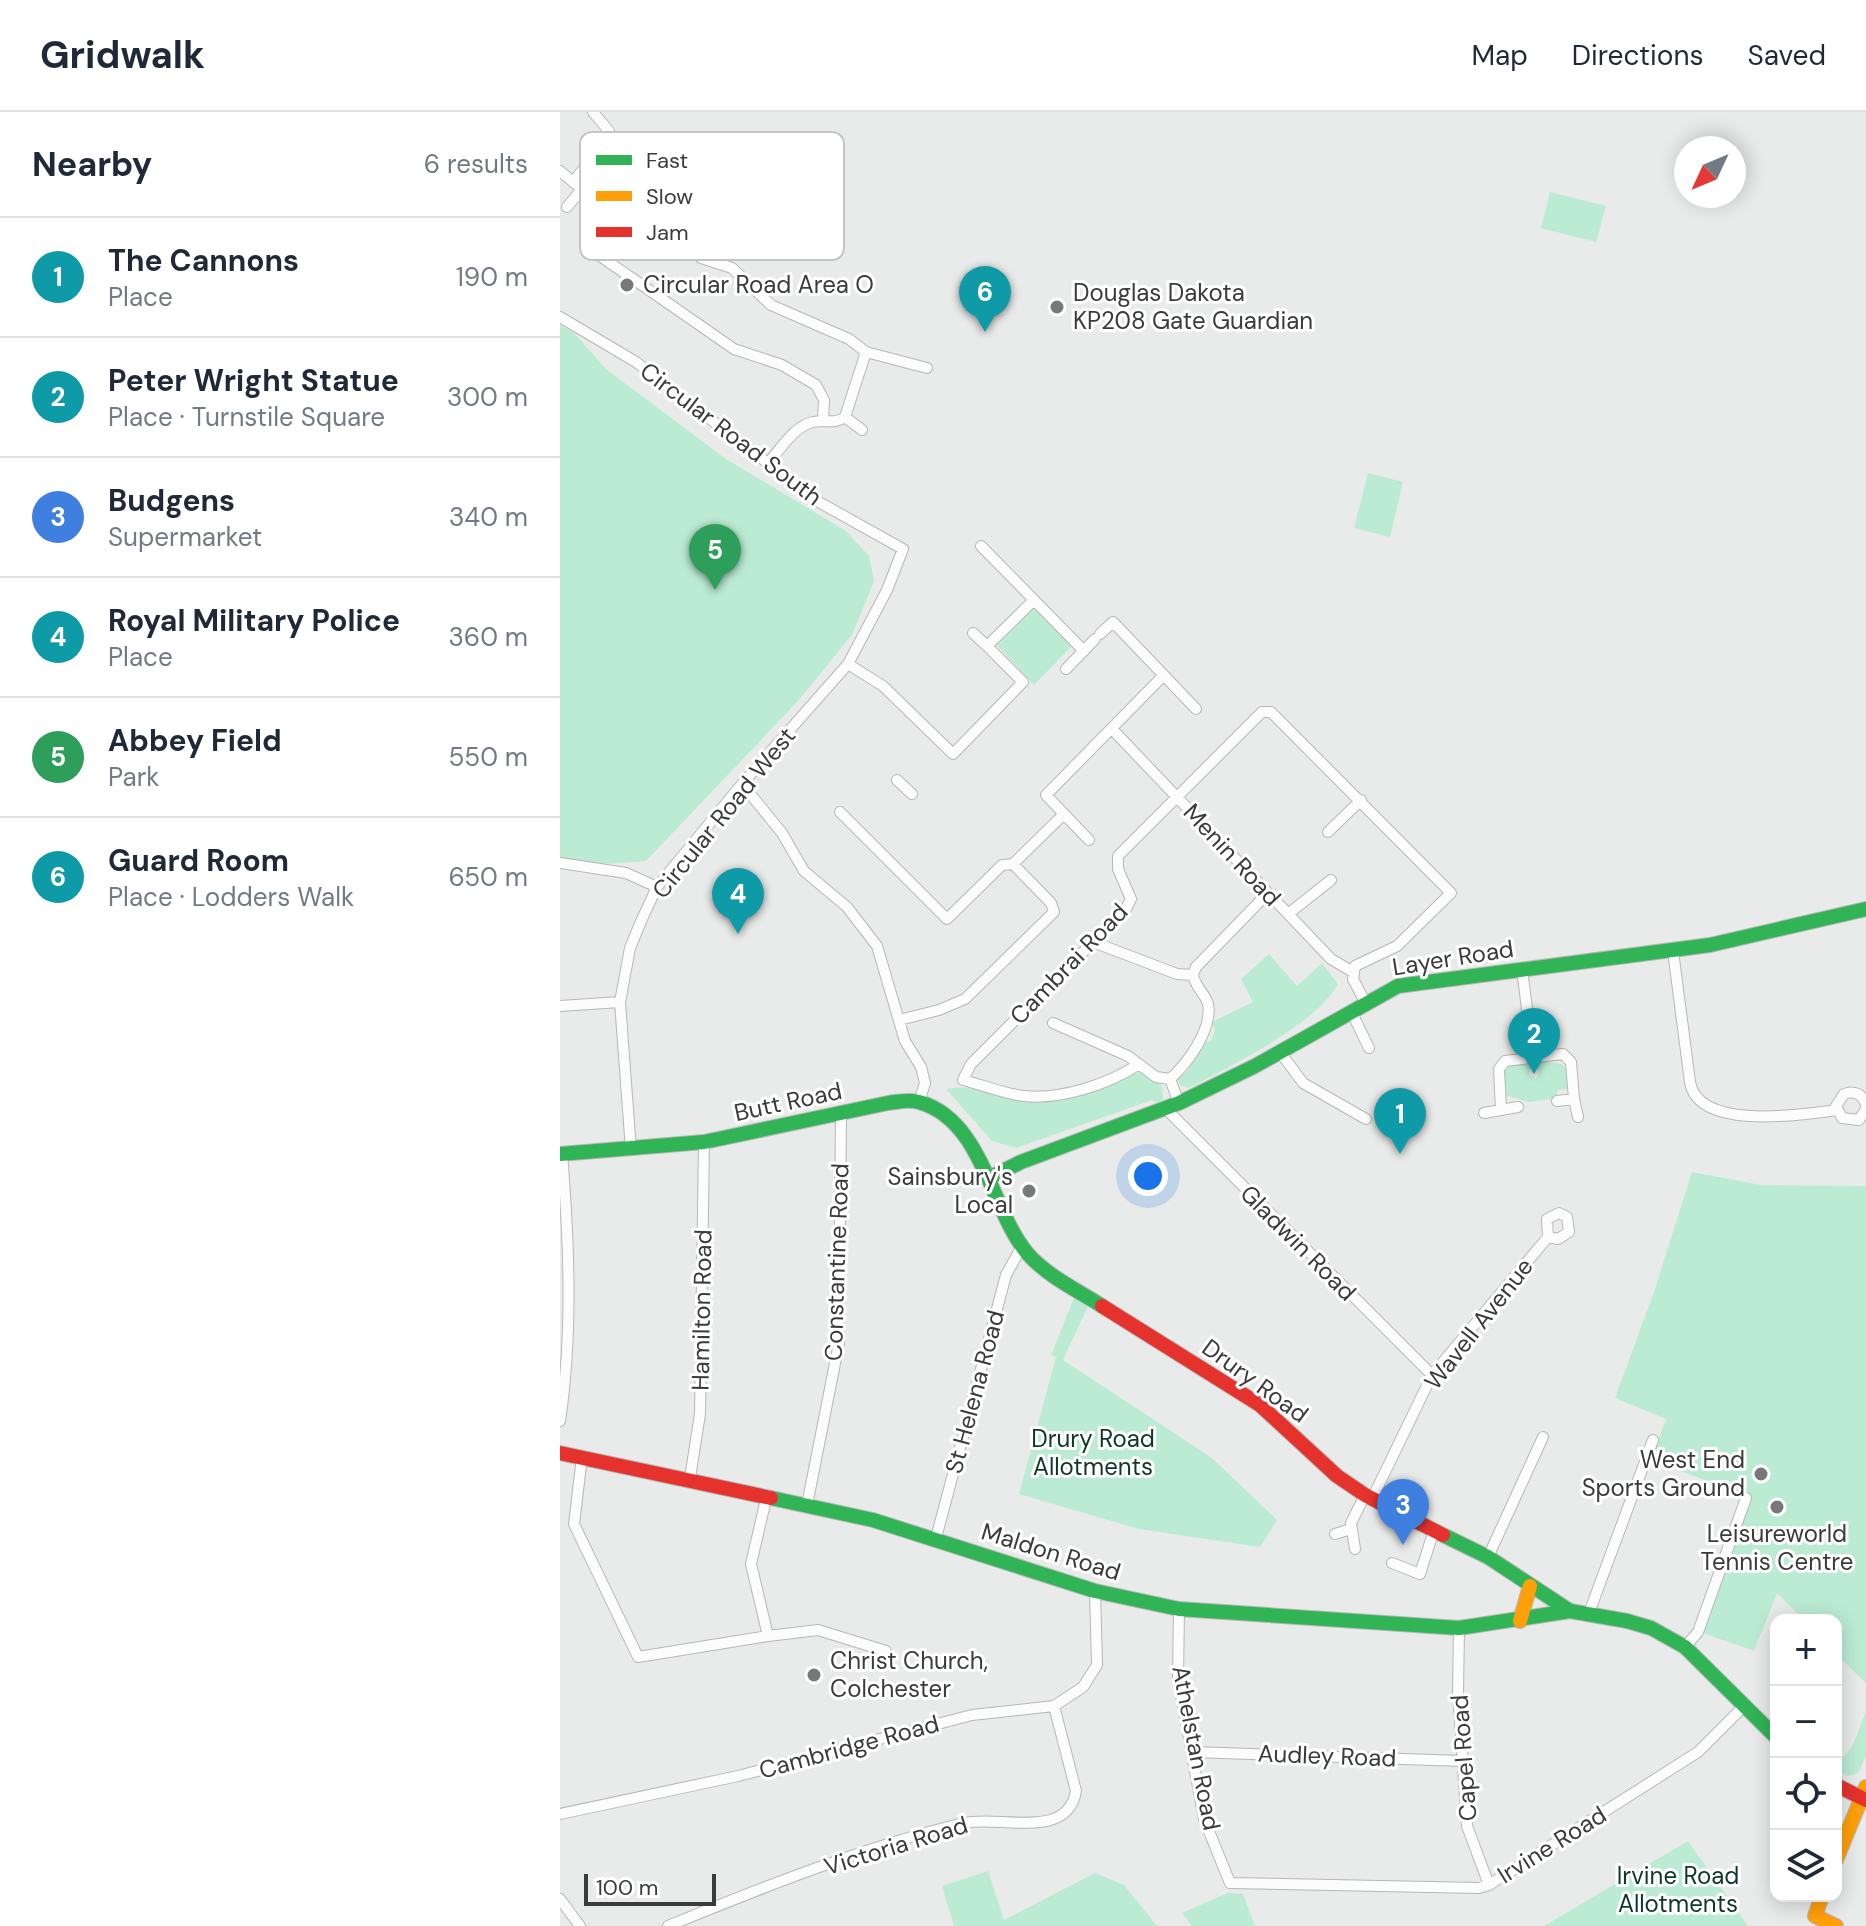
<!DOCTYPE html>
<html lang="en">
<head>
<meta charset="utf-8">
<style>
  body { margin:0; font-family:"DM Sans",sans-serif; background:#f2f2f3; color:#1f2937 }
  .controls { position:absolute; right:24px; bottom:24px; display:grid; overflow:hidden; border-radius:16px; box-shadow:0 4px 20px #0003 }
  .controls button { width:72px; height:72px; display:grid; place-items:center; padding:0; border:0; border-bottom:2px solid #e0e1e3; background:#fff; color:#1f2937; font:40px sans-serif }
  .compass { position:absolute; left:1114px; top:24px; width:72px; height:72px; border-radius:50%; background:#fff; box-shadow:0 4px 20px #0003; rotate:226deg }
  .scale { position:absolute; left:24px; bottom:20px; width:132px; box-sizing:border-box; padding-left:8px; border:4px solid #3a3b3a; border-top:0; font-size:22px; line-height:28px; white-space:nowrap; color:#3a3b3a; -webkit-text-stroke:6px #fff; paint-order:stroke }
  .you { position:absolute; left:588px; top:1064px; width:28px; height:28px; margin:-20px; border:6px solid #fff; border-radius:50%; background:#1a73e8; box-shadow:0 0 0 12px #1a73e833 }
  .badge { display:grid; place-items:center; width:52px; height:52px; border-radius:50%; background:#0b8043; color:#fff; font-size:26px; font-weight:700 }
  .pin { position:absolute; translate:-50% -66px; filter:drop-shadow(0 2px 4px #0008) }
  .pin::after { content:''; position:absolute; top:42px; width:28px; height:24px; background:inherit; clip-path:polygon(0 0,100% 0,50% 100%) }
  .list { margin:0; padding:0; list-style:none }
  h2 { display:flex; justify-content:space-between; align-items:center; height:104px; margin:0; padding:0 32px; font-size:34px }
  h2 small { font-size:26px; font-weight:400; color:#747a83 }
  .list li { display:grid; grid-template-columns:52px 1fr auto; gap:24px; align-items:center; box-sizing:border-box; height:120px; padding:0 32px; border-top:2px solid #e0e1e3 }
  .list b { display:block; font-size:30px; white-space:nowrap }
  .list p { margin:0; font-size:26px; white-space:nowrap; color:#747a83 }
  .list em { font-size:26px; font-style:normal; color:#747a83 }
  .icon { flex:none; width:44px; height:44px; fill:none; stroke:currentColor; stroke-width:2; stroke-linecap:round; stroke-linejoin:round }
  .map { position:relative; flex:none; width:1306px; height:1814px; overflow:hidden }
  header { display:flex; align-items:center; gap:48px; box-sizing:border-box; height:112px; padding:0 40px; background:#fff; border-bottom:2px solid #e0e1e3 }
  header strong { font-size:38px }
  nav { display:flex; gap:44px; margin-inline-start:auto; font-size:28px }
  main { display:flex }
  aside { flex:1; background:#fff }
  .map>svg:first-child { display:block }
</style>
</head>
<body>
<header>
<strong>Gridwalk</strong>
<nav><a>Map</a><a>Directions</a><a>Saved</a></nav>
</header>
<main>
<aside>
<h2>Nearby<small>6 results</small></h2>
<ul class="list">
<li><span class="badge" style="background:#0f9aa8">1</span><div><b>The Cannons</b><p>Place</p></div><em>190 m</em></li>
<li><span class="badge" style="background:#0f9aa8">2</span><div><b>Peter Wright Statue</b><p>Place · Turnstile Square</p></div><em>300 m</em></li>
<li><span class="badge" style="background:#3f7fe0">3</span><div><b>Budgens</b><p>Supermarket</p></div><em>340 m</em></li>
<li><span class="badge" style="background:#0f9aa8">4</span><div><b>Royal Military Police</b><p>Place</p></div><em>360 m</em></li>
<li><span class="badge" style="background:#2e9e5b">5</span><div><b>Abbey Field</b><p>Park</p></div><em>550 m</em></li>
<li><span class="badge" style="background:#0f9aa8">6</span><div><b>Guard Room</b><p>Place · Lodders Walk</p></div><em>650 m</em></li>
</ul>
</aside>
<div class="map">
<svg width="1306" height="1814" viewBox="0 0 1306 1814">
  <rect width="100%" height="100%" fill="#e9ebea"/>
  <path fill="#bbebd3" d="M990,80L1046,94L1036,130L981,116Z
    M0,213L13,220L47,258L166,347L286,419L309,444L314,469L292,523L237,590L86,749L17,754L0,751Z
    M808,361L843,370L830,425L794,416Z
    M475,495L513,533L474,573L437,533Z
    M709,842L737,874L762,851L778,872C757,912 670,954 629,976L620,973L618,967L628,959L641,931L651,929L655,918L652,910L693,890L681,867Z
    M974,948L1002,952L1006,957L1007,977L997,978V986L969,990L945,983V954L971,949L969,962L976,967L979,961Z
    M580,960C599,966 603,969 603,987L597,991L592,988L456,1036L432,1029L386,977C422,971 433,986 465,989C489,990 556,969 580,960Z
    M1132,1060L1201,1073L1306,1074V1571L1276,1542V1508H1244L1217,1481L1194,1539L1140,1520L1190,1385L1091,1348L1106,1307L1055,1286L1094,1180Z
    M514,1186L528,1194L503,1248L652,1346L717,1408L700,1435L579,1417L459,1382L496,1245L491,1243Z
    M1306,1599V1644L1298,1661L1288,1664L1276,1659V1653L1292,1635Z
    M1128,1729L1188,1814H984Z
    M428,1759L444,1808L535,1761L564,1773L597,1814H394L382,1774Z
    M668,1781L683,1782L695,1814H632L622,1801Z"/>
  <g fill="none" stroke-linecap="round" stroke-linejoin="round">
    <g stroke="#b6b7b6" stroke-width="12">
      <path id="street" d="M0,59L42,94L91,88L106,102L141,146L172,156L211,193L289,227L306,240L285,305C274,313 265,307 253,310C234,314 221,337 208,351
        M13,70L47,28L49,19L33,0
        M42,94L32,129L40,144L174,237L222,253L256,273L264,288L263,308
        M7,95L22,77
        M0,205L76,250L257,389L343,437L327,478L288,552L182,672L97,775L82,807L70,836L60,890L71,1038
        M306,240L367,256
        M285,305L302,318
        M421,434L524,539
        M413,521L427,534
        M540,522L553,510L636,597
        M288,552L323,574L393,642L463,570L427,534L474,488
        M506,557L535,527
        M552,617L771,847L793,860
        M337,668L352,682
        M182,672L222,721L244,759L287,795L317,834L345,929L361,955L365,971L359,990
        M280,700L387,807L442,753L453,752
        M504,702L529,728
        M768,720L801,688
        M0,751L66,761L97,775
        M728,802L771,768
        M533,830L617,862L633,863C635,875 645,881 648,892C653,917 627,952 610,967L619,991
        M1113,839L1130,970C1138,1019 1241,1003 1277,998
        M962,857L973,945
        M633,863L636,855L707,782
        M0,894L60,890
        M791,899L809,936
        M339,908L379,898L405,887L494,800L491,791L453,752L504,702L486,683L603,564
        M493,911L568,944L596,965L610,967
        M720,940L743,971L806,1007
        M579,952C549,972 501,988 464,984C444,982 423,973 403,968L411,952L566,797L571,787L558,757V744L702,600H711L891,781L837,834L795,854L793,867L805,890
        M997,989L1014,987L1018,1005
        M1306,993C1303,982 1294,978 1284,982L1276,994L1282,1006L1299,1008L1306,997
        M958,995L941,998L939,957L945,949L1003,942L1011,950L1014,987
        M606,997L872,1263
        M924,1001L941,998
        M0,1309C13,1222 9,1129 2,1041
        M22,1345L14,1412L78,1545L208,1524L191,1452L207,1383
        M130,1366L140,1302L144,1030
        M812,1387L872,1263L988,1125L998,1127L1009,1120L1007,1105L999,1101L987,1107L988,1125
        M247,1393L279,1231L281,1001
        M775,1422L791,1417
        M376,1426L446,1163L461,1136
        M795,1437L791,1411L805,1383
        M928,1445L983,1325
        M832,1451L860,1462L874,1418
        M619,1497L618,1567L644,1707L670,1771L919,1776L929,1773L1138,1640L1184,1594
        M1029,1501L1093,1328
        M899,1516L898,1580L907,1714L929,1773
        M208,1524L258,1518L326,1539
        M1125,1535L1138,1520L1186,1386
        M633,1640L902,1649
        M0,1702L178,1664L412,1603L494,1594L523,1575L537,1553L535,1479
        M0,1787L20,1814
        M108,1814C201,1776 306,1734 404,1711C439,1703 508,1729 516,1679L494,1594"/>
    </g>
    <g stroke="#b6b7b6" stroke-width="16">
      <path id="fast" d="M0,1042L144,1030L328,991C338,990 349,987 359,990C423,1008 430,1096 467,1141C487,1164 517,1178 542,1194
        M429,1066L461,1050L619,991L695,954L838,874L1150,833L1306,797
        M211,1386L313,1408L535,1479L619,1497L899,1516L1010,1499L1067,1509L1091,1516L1125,1535L1216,1625
        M883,1423L928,1445L1010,1499"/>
    </g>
    <g stroke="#b6b7b6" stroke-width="16">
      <path id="slow" d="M960,1509L970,1474
        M1276,1748L1306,1675
        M1262,1784L1255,1804L1276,1814"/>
    </g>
    <g stroke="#b6b7b6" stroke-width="16">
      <path id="jam" d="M542,1194L700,1293L777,1364L805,1383L883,1423
        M0,1341L211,1386
        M1276,1673L1306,1688"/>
    </g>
    <use href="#street" stroke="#fcfcfc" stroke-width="10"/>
    <use href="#fast" stroke="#30b455" stroke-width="14"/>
    <use href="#slow" stroke="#ff9f0a" stroke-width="14"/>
    <use href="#jam" stroke="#e5322d" stroke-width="14"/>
  </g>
  <g fill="#777978" stroke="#fff" stroke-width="3">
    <circle cx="67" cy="173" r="8"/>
    <circle cx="497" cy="195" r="8"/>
    <circle cx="469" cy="1079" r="8"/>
    <circle cx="1201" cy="1362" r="8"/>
    <circle cx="1217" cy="1395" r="8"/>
    <circle cx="254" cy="1563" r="8"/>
  </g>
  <g text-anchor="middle" stroke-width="6" stroke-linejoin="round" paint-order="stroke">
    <g font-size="24" fill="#3a3b3a" stroke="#fff" text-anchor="start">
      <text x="83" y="181">Circular Road Area O</text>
      <text x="513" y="189">Douglas Dakota<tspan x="513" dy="28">KP208 Gate Guardian</tspan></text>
      <text x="453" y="1073" text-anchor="end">Sainsbury's<tspan x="453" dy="28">Local</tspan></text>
      <text x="1185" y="1356" text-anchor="end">West End<tspan x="1185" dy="28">Sports Ground</tspan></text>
      <text x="1217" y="1430" text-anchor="middle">Leisureworld<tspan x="1217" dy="28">Tennis Centre</tspan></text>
      <text x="270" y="1557">Christ Church,<tspan x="270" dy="28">Colchester</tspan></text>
    </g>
    <g font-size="24" fill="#3a3b3a" stroke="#fff">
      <text transform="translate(171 322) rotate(37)" y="8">Circular Road South</text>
      <text transform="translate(164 701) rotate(-51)" y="8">Circular Road West</text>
      <text transform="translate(672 743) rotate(47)" y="8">Menin Road</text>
      <text transform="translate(893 846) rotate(-9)" y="8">Layer Road</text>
      <text transform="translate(509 852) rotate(-46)" y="8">Cambrai Road</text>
      <text transform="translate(228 990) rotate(-12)" y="8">Butt Road</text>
      <text transform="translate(738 1131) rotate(45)" y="8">Gladwin Road</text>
      <text transform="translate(277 1150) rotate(-88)" y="8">Constantine Road</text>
      <text transform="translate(142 1198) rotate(-89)" y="8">Hamilton Road</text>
      <text transform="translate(919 1212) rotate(-52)" y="8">Wavell Avenue</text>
      <text transform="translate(695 1269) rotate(36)" y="8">Drury Road</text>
      <text transform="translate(415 1280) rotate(-75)" y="8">St Helena Road</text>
      <text transform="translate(491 1440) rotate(17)" y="8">Maldon Road</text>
      <text transform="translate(289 1635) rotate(-15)" y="8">Cambridge Road</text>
      <text transform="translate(636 1636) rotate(79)" y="8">Athelstan Road</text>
      <text transform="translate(767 1644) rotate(2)" y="8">Audley Road</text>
      <text transform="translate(904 1646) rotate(-94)" y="8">Capel Road</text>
      <text transform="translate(992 1733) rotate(-32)" y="8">Irvine Road</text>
      <text transform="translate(336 1734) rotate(-17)" y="8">Victoria Road</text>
    </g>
    <g font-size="24" fill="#0d3726" stroke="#fff">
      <text x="533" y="1335">Drury Road<tspan x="533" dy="28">Allotments</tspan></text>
      <text x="1118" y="1772">Irvine Road<tspan x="1118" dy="28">Allotments</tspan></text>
    </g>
  </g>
  <rect x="20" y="20" width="264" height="128" rx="12" fill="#fff" stroke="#c4c4c4" stroke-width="2"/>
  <rect x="36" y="43" width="36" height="10" fill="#30b455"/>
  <rect x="36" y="79" width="36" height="10" fill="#ff9f0a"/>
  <rect x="36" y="115" width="36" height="10" fill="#e5322d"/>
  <g font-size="22" fill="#3a3b3a">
    <text x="86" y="56">Fast</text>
    <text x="86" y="92">Slow</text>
    <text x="86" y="128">Jam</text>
  </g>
</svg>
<div class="controls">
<button>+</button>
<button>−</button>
<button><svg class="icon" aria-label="locate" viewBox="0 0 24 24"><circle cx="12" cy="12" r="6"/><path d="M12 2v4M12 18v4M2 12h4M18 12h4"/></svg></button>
<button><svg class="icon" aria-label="layers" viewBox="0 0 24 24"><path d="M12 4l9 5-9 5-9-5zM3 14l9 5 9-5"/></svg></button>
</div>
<svg class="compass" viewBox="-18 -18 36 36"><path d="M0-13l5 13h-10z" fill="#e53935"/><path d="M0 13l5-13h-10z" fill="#747a83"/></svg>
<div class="scale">100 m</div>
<div class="you"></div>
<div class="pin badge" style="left:840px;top:1042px;background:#0f9aa8">1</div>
<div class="pin badge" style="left:974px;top:962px;background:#0f9aa8">2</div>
<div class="pin badge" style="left:843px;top:1433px;background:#3f7fe0">3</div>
<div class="pin badge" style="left:178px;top:822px;background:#0f9aa8">4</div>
<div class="pin badge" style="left:155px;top:478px;background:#2e9e5b">5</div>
<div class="pin badge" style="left:425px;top:220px;background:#0f9aa8">6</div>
</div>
</main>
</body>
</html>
